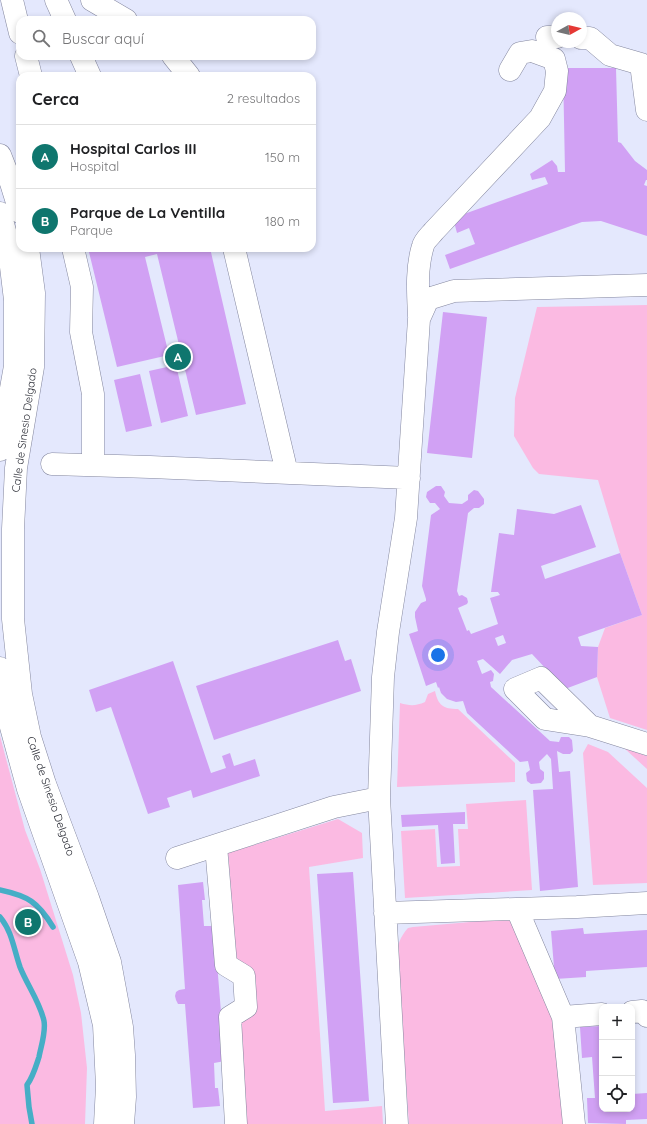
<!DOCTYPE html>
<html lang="es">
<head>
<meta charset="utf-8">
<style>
  body { margin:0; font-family:Quicksand,sans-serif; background:#f2f2f2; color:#202124 }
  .controls { position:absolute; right:12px; bottom:12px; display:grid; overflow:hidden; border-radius:8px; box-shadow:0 2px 6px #0003 }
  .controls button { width:36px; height:36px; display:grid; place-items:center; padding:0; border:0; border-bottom:1px solid #e0e0e0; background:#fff; color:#202124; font:20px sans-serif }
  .compass { position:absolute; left:551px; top:12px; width:36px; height:36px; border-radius:50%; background:#fff; box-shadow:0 2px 6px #0003; rotate:82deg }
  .you { position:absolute; left:438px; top:655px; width:14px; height:14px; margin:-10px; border:3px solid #fff; border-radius:50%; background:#1a73e8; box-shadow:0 0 0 6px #1a73e833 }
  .badge { display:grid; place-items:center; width:26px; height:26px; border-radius:50%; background:#0f766e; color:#fff; font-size:13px; font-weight:700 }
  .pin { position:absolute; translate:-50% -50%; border:2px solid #fff; box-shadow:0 1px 4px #0006 }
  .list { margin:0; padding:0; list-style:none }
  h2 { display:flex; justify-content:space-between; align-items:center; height:52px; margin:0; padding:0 16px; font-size:17px }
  h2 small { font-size:13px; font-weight:400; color:#757577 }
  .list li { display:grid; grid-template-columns:26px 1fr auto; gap:12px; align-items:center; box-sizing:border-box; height:64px; padding:0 16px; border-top:1px solid #e0e0e0 }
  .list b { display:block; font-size:15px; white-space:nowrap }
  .list p { margin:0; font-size:13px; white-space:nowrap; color:#757577 }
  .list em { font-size:13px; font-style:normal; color:#757577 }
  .icon { flex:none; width:22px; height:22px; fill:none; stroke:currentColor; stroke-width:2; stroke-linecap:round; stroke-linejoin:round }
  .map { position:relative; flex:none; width:647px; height:1124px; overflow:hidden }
  .search { position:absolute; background:#fff; box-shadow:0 2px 6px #0003; left:16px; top:16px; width:300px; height:44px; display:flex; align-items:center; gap:10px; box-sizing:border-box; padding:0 14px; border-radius:12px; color:#757577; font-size:15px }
  .panel { position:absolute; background:#fff; box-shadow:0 2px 6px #0003; left:16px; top:72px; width:300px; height:180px; border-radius:12px }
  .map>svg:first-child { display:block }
</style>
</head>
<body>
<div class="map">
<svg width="647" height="1124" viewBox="0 0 647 1124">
  <rect width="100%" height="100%" fill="#e4e8fd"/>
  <path fill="#fbbae2" d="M647,305V730L610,718L597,677L598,647L605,628L642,615L620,553L598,480L539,474L533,468L514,436L515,398L537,307Z
    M435,691C438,705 443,709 458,709L515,763V782L397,787L400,703C410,706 416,706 425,702L428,694Z
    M0,736L25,830L40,869L73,975L81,1013L87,1068L85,1124H0Z
    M588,744L608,752L647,788V883L593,885L583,753Z
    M624,748L647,756V769Z
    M526,800L532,890L405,898L401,831L435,829L437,867L460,866L458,829H468L466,804Z
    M338,819L362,833L363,858L309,867L325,1111L382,1106L383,1124H243L236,962L228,853Z
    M517,918L563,1017L574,1124H409L397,957C397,945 400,937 408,928L413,927Z"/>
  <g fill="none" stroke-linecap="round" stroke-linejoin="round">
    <path stroke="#46aec6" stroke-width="5.5" d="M0,890C28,896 38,902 53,927
      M0,917C12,931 14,950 20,967C27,985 40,1002 44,1021C46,1032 41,1046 39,1057C36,1066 33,1077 27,1085L29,1107L32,1124"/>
  </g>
  <path fill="#d1a1f4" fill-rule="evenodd" d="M563,68H616L618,142L621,143L635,161L647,170V180H646L644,185L647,186V236L601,221L582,222L450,269L445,255L475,244L469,228L457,233L453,218L548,184L545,177L532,180L530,174L552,160L557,166L558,172H565Z
    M88,248H210L246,404L196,415L157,254L145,257L169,355L117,367Z
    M443,312L487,317L472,458L427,453Z
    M176,365L188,416L161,423L149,371Z
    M140,374L152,426L126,432L114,380Z
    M436,486H441L445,492L444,496L449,503L462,504L468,500V495L474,490L478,491L484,499V504L479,508H474L468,513L457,591L459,596L462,595L467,598L468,602L467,604L458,608L467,631L469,630L471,634L498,624L490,598L500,595L498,592H491L499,533L514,535L517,509L554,514L581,505L596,547L541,566L545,579L620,553L642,615L578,637L581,646L598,647L597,677L565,689L532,654L512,660L500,674L483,659L477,661L482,674L491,670L494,674L493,681L490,682L491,687L550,741L559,742L561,737H569L572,740L573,751L570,754H563L557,751L559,772L570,771L578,887L540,891L533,790L553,789L551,759L547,754L539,762L540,769L544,772V779L541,783L531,784L527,781L526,773L530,770L528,761L520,762L467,713L463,701L456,702L447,699L441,693L439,687L438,688L436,682L426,686L409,634L418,631L415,617V612L421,603L426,601V599L422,586L431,515L440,509L435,503H430L426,497L427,492ZM503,635L506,643L498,646L495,638Z
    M338,640L345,661L351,659L361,691L214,740L196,686Z
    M173,661L211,773L226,768L222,756L230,753L234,766L255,759L260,776L193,798L191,790L167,798L170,807L148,814L111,707L96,712L89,690Z
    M465,812V824H453L455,863L441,864L438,825L402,827L401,815Z
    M353,872L369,1101L333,1103L317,874Z
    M203,882L205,900H202L204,926H214L225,1061L214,1063L215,1088H218L220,1106L193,1108L185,1004H178L176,1000L175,996L176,992L179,990L185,989L178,885Z
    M583,928L584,934L647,930V967L586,971V977L555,979L551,931Z
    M602,1026V1109H632V1094L647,1093V1119L626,1120V1124L588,1123L587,1098H595L592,1057L582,1058L580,1027Z"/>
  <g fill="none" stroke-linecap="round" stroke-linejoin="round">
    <g stroke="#84879f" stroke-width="23">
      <path id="minor" d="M12,0L20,33
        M56,0L65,20
        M92,0L126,20
        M547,37H557
        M581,38H590L610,55L641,64L647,110
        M26,56L31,76
        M81,56L90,76
        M173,56L189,76
        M73,248L82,287L81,332L93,394V465
        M234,248L287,473
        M419,316C418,294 416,268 423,246C424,241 430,236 434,231L540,118L555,91L557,71L554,59L532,51L520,53L510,70
        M52,464L150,467L409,478
        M590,726L541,678L515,689L545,719L590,726L647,744
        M216,846L226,965L244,976L246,1007L230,1017L236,1124
        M177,858L334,807L379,798
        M517,909L563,1017L574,1124
        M385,913L577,907L647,903
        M632,1012L642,1011L647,1016
        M563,1017L602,1014
        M397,1124L379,798L383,677L388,632L406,518L419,319L428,299L454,291L647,285"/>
    </g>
    <g stroke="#84879f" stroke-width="23">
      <path id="major" d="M0,155L11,183L20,212
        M0,213L8,242L15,300V366L0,450
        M28,248L34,293L33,367L16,468L13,529V619L21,694L30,737L45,784L88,898L110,962L122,1027L124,1055L125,1097L123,1124
        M0,668L3,698L28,789L89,962L104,1025L107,1086L105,1124"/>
    </g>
    <use href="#minor" stroke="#fff" stroke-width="22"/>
    <use href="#major" stroke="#fff" stroke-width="22"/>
  </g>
  <g text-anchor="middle" stroke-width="4" stroke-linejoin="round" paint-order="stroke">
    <g font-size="11" fill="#282a33" stroke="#fff">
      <text transform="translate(24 430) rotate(-82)" y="4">Calle de Sinesio Delgado</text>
      <text transform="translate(51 796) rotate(71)" y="4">Calle de Sinesio Delgado</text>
    </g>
  </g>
</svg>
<div class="controls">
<button>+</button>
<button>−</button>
<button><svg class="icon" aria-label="locate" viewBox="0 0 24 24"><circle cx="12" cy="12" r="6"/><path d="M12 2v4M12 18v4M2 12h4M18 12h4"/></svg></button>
</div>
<svg class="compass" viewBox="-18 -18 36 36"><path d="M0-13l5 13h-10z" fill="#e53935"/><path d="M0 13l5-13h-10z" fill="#757577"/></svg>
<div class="you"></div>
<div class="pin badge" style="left:178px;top:357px">A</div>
<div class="pin badge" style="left:28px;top:922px">B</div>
<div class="search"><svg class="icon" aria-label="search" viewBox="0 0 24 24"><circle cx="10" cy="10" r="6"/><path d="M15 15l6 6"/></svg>Buscar aquí</div>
<section class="panel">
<h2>Cerca<small>2 resultados</small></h2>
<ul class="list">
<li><span class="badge">A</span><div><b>Hospital Carlos III</b><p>Hospital</p></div><em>150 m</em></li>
<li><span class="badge">B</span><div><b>Parque de La Ventilla</b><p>Parque</p></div><em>180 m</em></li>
</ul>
</section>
</div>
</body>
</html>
